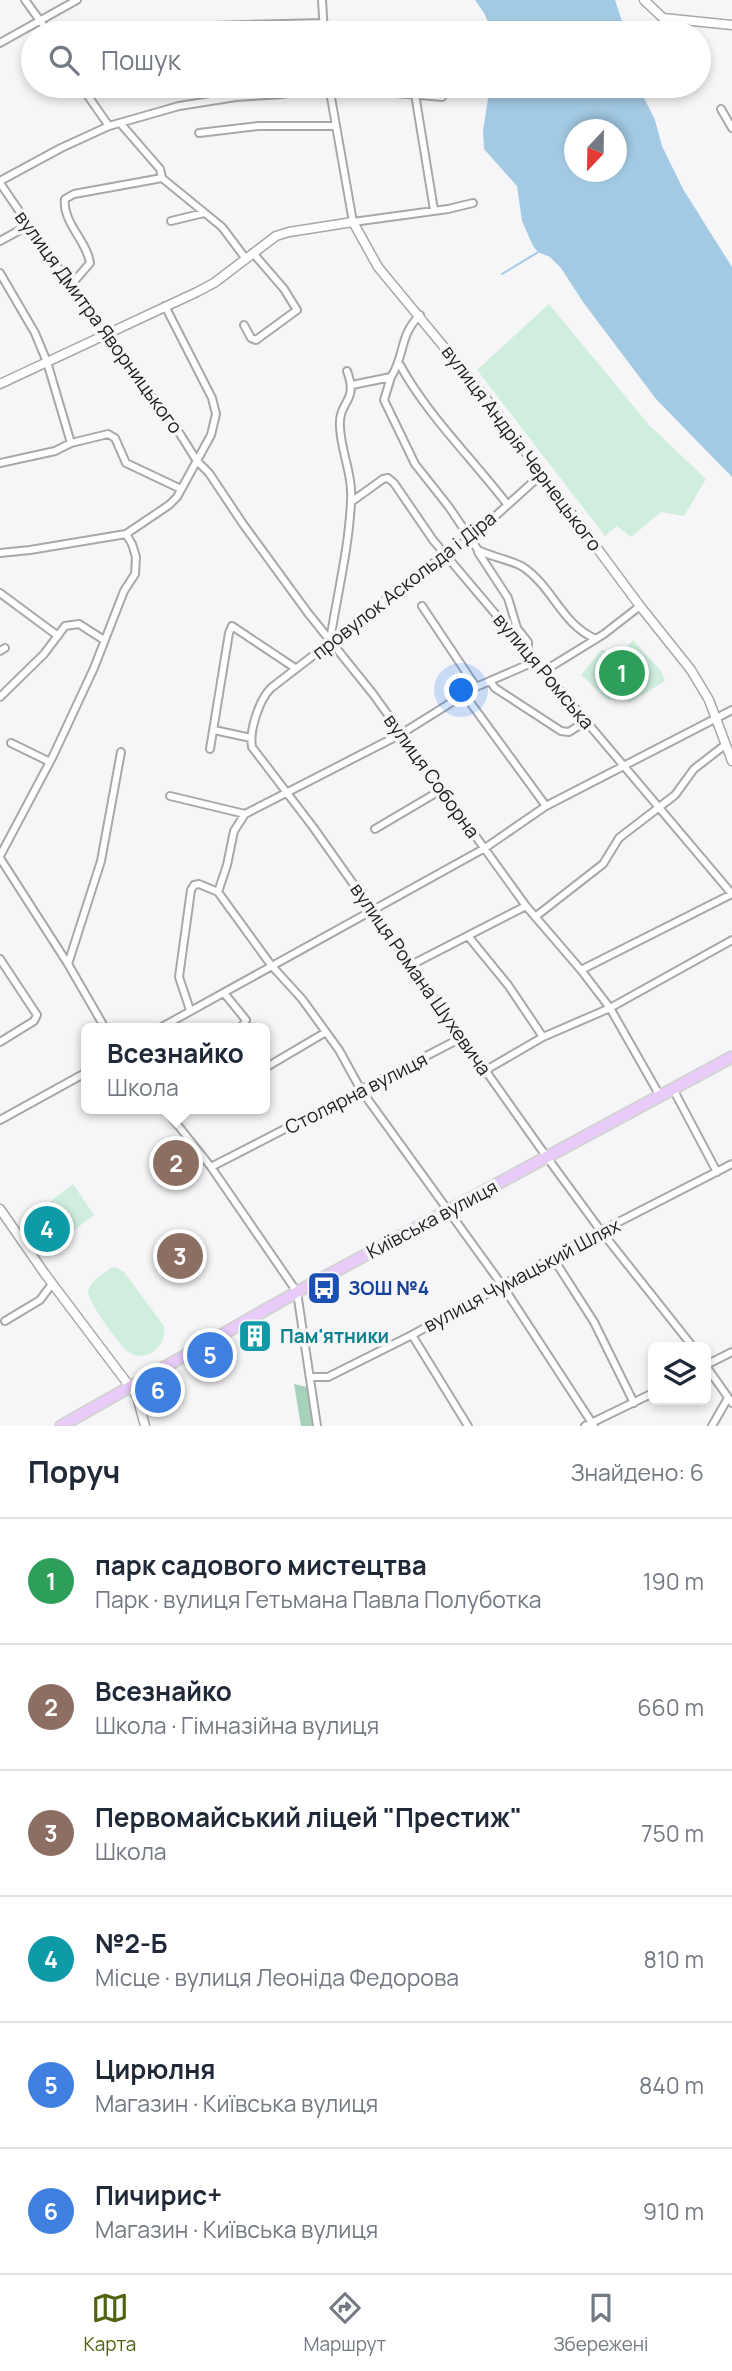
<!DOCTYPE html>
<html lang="uk">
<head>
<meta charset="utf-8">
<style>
  body { margin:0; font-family:Manrope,sans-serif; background:#f2f2f3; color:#1f2937 }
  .controls { position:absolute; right:21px; bottom:21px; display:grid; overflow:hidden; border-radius:10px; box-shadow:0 4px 10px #0003 }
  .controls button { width:63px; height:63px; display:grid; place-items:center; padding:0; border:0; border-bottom:2px solid #e0e1e3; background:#fff; color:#1f2937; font:35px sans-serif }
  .compass { position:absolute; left:564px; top:119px; width:63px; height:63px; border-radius:50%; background:#fff; box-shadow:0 4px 10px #0003; rotate:202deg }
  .you { position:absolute; left:462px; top:691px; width:24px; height:24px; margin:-18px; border:5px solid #fff; border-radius:50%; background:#1a73e8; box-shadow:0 0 0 10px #1a73e833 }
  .badge { display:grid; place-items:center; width:46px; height:46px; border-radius:50%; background:#4f6411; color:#fff; font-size:23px; font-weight:700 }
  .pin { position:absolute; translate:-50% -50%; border:4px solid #fff; box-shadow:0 2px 7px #0006 }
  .popup { position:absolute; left:81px; top:1023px; width:189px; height:91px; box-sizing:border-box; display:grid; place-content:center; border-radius:10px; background:#fff; filter:drop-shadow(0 2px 5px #0005); font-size:23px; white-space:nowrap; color:#747a83 }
  .popup b { font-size:26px; color:#1f2937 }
  .popup::after { content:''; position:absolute; left:50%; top:100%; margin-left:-14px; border:14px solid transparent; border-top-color:#fff }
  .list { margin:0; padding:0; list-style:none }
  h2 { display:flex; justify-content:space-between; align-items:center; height:91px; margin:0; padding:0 28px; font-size:30px }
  h2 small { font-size:23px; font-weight:400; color:#747a83 }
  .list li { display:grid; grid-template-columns:46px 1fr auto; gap:21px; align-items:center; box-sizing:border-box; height:126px; padding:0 28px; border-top:2px solid #e0e1e3 }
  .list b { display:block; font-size:26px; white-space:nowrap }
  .list p { margin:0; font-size:23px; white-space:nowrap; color:#747a83 }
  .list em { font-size:23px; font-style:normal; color:#747a83 }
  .icon { flex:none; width:38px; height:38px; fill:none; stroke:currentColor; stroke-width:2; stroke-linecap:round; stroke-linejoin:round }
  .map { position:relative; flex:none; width:732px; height:1426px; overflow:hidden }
  .search { position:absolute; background:#fff; box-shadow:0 4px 10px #0003; left:21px; right:21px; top:21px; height:77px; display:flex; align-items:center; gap:18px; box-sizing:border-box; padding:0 24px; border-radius:38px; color:#747a83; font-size:26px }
  .sheet { height:847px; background:#fff }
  nav { display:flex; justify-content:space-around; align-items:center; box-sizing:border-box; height:98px; border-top:2px solid #e0e1e3; background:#fff; font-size:19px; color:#747a83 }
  nav a { display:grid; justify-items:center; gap:4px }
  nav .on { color:#4f6411 }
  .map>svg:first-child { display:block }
</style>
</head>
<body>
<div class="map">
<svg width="732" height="1426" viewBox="0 0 732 1426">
  <rect width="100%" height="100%" fill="#f6f6f8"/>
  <path fill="#cfeedd" d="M549,304L649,425L706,479L684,516L661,512L631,537L617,526L605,536L477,370Z
    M633,640L661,671L665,681L629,703L624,699L608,700L581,675L602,649L617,658Z
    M73,1184L94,1215L69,1234L47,1204Z
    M111,1268H117L124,1272L164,1326C165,1336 163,1343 155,1350C149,1356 139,1358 130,1353C121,1348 87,1301 88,1291C90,1281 103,1274 111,1268Z"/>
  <path fill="#a6d1ba" d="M294,1384L312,1388L317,1426H301Z"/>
  <path fill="#a3cae4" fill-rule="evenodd" d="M475,0H615L626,33H493L484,13Z
    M490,86H638L655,120L662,146L683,189L732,267V477L656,399L583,302L561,268L550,257L538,252L533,246L522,221L517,186L484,149L483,131ZM574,130H616V172H574Z"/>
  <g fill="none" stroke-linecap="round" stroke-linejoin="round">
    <path stroke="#a3cae4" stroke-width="2" d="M502,274L540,251"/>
    <g stroke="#a8a8aa" stroke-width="10">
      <path id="minor" d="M25,0L49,33
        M322,0L324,33
        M162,33L174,27L323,23
        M0,43L77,0
        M81,86L109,126
        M329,86L353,222L448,209L473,203
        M362,86L385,92L442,97
        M415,94L434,210
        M721,109L732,128
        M121,124L160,169L162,178L222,227L246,259
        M199,133L258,126H336
        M0,181L61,148L109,126L179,106L236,97L283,94L315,86
        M0,183L104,335L180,434L197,461L209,473L243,524L308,613L373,694L526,906L581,970L610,1008L660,1096
        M171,221L204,213
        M0,241L29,225
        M0,273L35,333L47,362L71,443
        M71,285L90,263C87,241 62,222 65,199L74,194L162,178
        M244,325L251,338L256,340L297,310L284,289L253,253
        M400,365C428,416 471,457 507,504
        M391,377L384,400L415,464L449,507L478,550C491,557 512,560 523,567C553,587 562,625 596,639
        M352,385L391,377C405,356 399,335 420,315
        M0,463L55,451L71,443L108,434L115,438L126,463L181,489
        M543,473L471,538L445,554L271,688C259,700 249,731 252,747L313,827L546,1156L601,1231L693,1347
        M351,502L383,479L388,478L394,483L433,540L732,894L581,970
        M478,552L508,598L517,628L528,642V650
        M0,553L30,550L126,534L169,505L177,497L211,435L216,414L212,398L165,306
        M0,593L58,636
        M422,606L476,687
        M330,641C337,595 349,548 351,501C353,475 341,452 340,427C338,400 359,403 347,371
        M0,651L5,648
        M544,671L604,634L640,606
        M490,681L495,688L561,731L569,732L586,721
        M464,694L546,806
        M0,697L44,654L65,626L79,624L104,640
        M214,730L251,738
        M11,743L50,762
        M210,749L229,633L232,626L295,668
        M170,796L245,814
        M375,829L441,790
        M0,856L53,756L94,668L124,591L135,574L136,557L132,544L126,534
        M0,858L68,964L105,1028
        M218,892L271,965L302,999L339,1050L361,1090L502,1285L594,1426
        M218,892L227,865L234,831L245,814L401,734L476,687L536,661
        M535,917L603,864L619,838L675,795L694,769L725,745
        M468,936L508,985L543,1037
        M0,959L37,1015L34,1021L0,1042
        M68,964L101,861L121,752
        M411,965L526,906
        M224,993L246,1020L241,1028
        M190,1010L179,977L191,890L194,885L199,884L218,892
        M160,1028L485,848L546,806L732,710
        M265,1068L326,1032
        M486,1070L543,1037L610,1008L732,940
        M673,1089L717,1172
        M165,1109L211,1167L297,1292L317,1426
        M0,1120L87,1072
        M211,1167L463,1037
        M553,1258L594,1322L634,1403
        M5,1321L40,1300L52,1284
        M412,1335L468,1426
        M706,1365L732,1352
        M706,1366L732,1403
        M310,1377H328L412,1335L601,1231L732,1164
        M585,1426L653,1393
        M712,1426L728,1398"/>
    </g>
    <g stroke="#a8a8aa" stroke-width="11">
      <path id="tertiary" d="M644,0L663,18L732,25
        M0,384L197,292L214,283L276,236L289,232L353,222L378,267L482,393L640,606L691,670L709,700L732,761
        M0,1209L45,1274L137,1396L145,1426"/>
    </g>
    <g stroke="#d3d3d3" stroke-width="14">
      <path id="primary" d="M61,1426L297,1292L732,1057"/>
    </g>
    <use href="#minor" stroke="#fff" stroke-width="6"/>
    <use href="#tertiary" stroke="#fff" stroke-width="8"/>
    <use href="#primary" stroke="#e8cbf8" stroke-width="10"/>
  </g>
  <defs>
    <g id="bus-square" transform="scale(1.75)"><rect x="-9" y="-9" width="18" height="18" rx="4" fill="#1a4fb4" stroke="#f6f6f8"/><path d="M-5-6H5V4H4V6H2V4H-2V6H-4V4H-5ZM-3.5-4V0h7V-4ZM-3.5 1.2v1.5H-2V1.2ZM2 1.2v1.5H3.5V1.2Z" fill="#fff"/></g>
    <g id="building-square" transform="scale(1.75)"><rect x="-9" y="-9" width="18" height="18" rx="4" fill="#0f9aa8" stroke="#f6f6f8"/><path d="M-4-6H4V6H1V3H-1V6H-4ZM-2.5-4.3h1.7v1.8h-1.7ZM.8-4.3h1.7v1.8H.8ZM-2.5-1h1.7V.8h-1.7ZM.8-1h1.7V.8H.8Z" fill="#fff"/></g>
  </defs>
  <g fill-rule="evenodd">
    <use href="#bus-square" x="324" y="1288"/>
    <use href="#building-square" x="255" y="1336"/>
  </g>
  <g text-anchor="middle" stroke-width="7" stroke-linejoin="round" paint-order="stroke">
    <g font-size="19" fill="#212122" stroke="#f6f6f8">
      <text transform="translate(99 322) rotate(54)" y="7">вулиця Дмитра Яворницького</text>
      <text transform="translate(522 448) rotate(53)" y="7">вулиця Андрія Чернецького</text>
      <text transform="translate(404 585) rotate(-38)" y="7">провулок Аскольда і Діра</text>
      <text transform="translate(544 671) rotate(50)" y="7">вулиця Ромська</text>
      <text transform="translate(432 776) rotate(54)" y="7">вулиця Соборна</text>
      <text transform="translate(421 979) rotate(55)" y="7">вулиця Романа Шухевича</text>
      <text transform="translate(356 1093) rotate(-27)" y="7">Столярна вулиця</text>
      <text transform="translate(432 1219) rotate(-28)" y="7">Київська вулиця</text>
      <text transform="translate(522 1275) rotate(-28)" y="7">вулиця Чумацький Шлях</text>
    </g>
    <g font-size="19" font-weight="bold" fill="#164399" stroke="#f6f6f8" text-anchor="start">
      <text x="348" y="1295">ЗОШ №4</text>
    </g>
    <g font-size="19" font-weight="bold" fill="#0d838f" stroke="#f6f6f8" text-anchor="start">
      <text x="280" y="1343">Пам'ятники</text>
    </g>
  </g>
</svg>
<div class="controls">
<button><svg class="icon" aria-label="layers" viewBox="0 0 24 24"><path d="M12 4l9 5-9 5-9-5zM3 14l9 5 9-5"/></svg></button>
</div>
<svg class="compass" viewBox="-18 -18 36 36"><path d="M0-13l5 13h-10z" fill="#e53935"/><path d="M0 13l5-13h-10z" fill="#747a83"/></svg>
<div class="you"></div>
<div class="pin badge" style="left:622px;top:673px;background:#2e9e5b">1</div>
<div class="pin badge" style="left:176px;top:1163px;background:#8d6e63">2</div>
<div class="popup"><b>Всезнайко</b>Школа</div>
<div class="pin badge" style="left:180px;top:1256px;background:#8d6e63">3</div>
<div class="pin badge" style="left:47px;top:1229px;background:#0f9aa8">4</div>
<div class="pin badge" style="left:210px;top:1355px;background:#3f7fe0">5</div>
<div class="pin badge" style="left:158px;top:1390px;background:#3f7fe0">6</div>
<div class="search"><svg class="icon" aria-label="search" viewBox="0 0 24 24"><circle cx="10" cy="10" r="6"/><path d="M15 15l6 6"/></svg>Пошук</div>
</div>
<section class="sheet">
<h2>Поруч<small>Знайдено: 6</small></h2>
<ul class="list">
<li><span class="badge" style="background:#2e9e5b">1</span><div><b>парк садового мистецтва</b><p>Парк · вулиця Гетьмана Павла Полуботка</p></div><em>190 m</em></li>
<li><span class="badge" style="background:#8d6e63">2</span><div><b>Всезнайко</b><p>Школа · Гімназійна вулиця</p></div><em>660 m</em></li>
<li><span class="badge" style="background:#8d6e63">3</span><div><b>Первомайський ліцей &quot;Престиж&quot;</b><p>Школа</p></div><em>750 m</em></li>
<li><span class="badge" style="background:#0f9aa8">4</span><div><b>№2-Б</b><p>Місце · вулиця Леоніда Федорова</p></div><em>810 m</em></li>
<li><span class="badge" style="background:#3f7fe0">5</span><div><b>Цирюлня</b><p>Магазин · Київська вулиця</p></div><em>840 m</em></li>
<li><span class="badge" style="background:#3f7fe0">6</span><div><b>Пичирис+</b><p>Магазин · Київська вулиця</p></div><em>910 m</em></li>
</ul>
</section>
<nav>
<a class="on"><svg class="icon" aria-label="map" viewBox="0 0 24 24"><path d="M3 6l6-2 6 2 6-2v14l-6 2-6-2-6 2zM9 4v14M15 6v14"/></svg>Карта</a>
<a><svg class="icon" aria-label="directions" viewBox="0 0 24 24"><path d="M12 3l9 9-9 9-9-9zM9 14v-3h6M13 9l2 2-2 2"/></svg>Маршрут</a>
<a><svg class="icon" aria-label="saved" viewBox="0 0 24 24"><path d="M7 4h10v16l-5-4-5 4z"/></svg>Збережені</a>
</nav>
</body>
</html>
